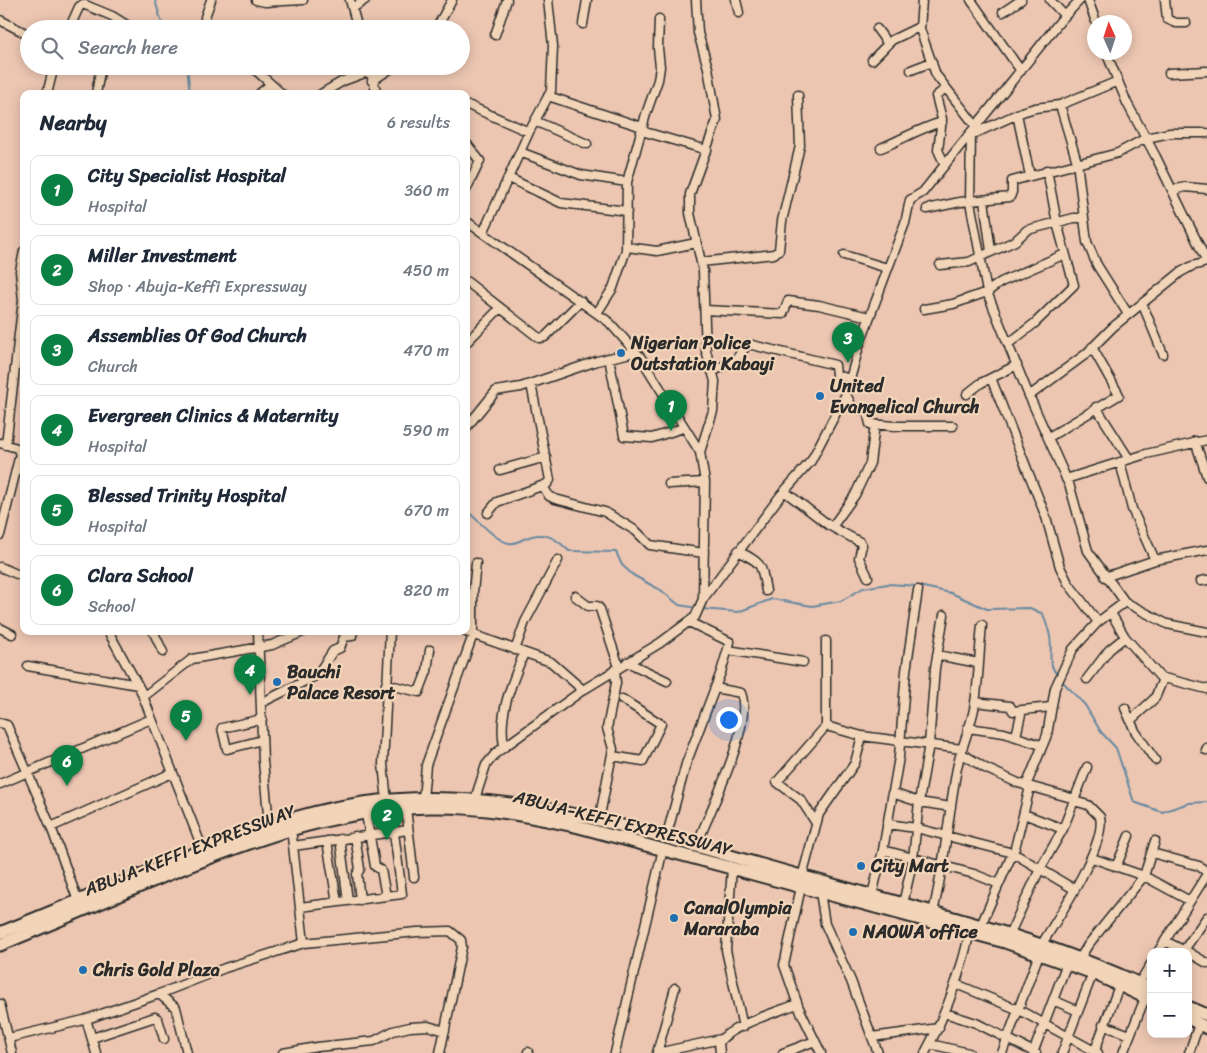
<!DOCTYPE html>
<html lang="en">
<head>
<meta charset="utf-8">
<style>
  body { margin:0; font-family:Sriracha,sans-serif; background:#f6f6f7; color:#1f2937 }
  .controls { position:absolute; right:15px; bottom:15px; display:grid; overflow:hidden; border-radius:10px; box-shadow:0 2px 12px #0003 }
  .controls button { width:45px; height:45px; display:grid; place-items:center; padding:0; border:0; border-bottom:1px solid #e0e1e3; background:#fff; color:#1f2937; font:25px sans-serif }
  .compass { position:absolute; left:1087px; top:15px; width:45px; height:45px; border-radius:50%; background:#fff; box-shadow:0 2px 12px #0003; rotate:357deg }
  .you { position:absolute; left:728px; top:719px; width:18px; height:18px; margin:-12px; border:4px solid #fff; border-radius:50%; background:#1a73e8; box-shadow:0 0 0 8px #1a73e833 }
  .badge { display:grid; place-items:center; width:32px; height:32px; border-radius:50%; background:#0b8043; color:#fff; font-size:16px; font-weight:700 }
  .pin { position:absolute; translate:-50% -41px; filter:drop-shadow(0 1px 2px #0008) }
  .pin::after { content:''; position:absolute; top:26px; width:18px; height:15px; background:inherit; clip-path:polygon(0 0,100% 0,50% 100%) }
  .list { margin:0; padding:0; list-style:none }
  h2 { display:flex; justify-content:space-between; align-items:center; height:65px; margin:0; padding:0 20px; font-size:21px }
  h2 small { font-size:16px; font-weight:400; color:#747a83 }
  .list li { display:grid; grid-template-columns:32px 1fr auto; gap:15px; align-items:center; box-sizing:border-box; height:70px; margin:0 10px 10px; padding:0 10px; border:1px solid #e0e1e3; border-radius:10px }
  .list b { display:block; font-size:19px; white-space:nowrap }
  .list p { margin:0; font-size:16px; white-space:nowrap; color:#747a83 }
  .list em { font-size:16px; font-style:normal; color:#747a83 }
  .icon { flex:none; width:28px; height:28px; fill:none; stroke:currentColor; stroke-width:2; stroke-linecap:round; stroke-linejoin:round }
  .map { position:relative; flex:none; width:1207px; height:1053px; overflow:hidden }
  .search { position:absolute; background:#fff; box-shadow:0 2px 12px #0003; left:20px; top:20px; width:450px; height:55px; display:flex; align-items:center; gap:12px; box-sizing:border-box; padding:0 18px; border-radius:28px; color:#747a83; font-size:19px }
  .panel { position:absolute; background:#fff; box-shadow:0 2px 12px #0003; left:20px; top:90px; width:450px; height:545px; border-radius:10px }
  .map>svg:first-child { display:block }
</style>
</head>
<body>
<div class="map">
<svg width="1207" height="1053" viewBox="0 0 1207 1053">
  <rect width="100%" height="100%" fill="#ecc6b1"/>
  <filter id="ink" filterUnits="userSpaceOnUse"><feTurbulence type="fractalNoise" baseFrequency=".02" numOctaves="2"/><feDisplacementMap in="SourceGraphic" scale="10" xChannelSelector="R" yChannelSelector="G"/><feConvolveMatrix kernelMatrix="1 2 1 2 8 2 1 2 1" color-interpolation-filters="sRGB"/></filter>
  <g filter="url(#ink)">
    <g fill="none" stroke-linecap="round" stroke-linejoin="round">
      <path stroke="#6889a1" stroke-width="2" d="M155,0L163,27L174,29
        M187,66L190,94
        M466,510C477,519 496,541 509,543C515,544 519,541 524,539C543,530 555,537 569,551L616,552L622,565L633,575L662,591L679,605L697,608
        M701,609L738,612L772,599L812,606L841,601L863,588L888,584L919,586L951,593L987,609L1030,608L1043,614C1045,621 1049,629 1050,637C1053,653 1046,660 1057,675
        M1062,681L1085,705L1101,732L1116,748L1134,802L1162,812L1189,803L1207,802"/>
      <g stroke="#2b2b2b" stroke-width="11">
        <path id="minor" d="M256,0L265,2L303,0
          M350,0L358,29
          M696,0L698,33L708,68L717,120L690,194V213L703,271L706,351L715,381L713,411L700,452
          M736,0L739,13
          M922,0L920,29L936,75L975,125
          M971,0L1021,71
          M1050,0L1065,16
          M1088,0L1096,22
          M1165,0L1167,19L1176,23H1186
          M353,8L365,0
          M1003,12L1021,0
          M0,20L29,35
          M583,24L587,0
          M69,29L79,7L83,4L112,16L133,29
          M207,29L205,17L211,0
          M436,29L452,0
          M877,29L888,44
          M495,35L507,0
          M1106,52L1127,103L1156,157L1207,262
          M872,60L892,40L919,27
          M251,66L282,94
          M369,67L377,94
          M911,70L932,62
          M1169,73L1207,71
          M372,81L395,66
          M47,94L54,66
          M96,94L101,66
          M259,94L271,84
          M321,94L343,81L370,71
          M548,96L642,127L645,132L707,150
          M1060,105L1077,162L1087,242L1097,265L1128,314
          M470,106L529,132
          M1017,114L1030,176
          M535,121L587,144
          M971,132L970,202L987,292L1027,391L1070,487L1088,551L1125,602L1167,624L1207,632
          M971,135L1022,112L1035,108L1060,105L1118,81
          M466,143L480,161L466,190
          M881,148C901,140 920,128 942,122
          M520,152L581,175L627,182
          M945,165L938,150L942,119L936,96L946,88
          M509,178L561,203L627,211
          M1173,190L1185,187L1207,189
          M984,200L991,251
          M927,209L960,202L1010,197L1012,192V181L1118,153L1146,138L1170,133H1207
          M466,221L609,322L641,358L700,452L705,482L703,599L695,617L660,643L583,690L496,753L486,765L475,799
          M483,233L529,132L551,91L553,46L548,0
          M627,247L657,251L696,243
          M844,255L887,268
          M701,262L774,254L779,250L782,221L800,146L798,95
          M940,265L969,262L1015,241L1027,230L1074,218H1082
          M466,281L539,338L545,337L581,301
          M1142,303L1163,354
          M924,309L953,304L987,292L1001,282L1065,254
          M705,310L783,314L788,301L819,305L869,317
          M597,313L613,288L626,250L627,182L646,114L658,80L660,67L658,48L659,19
          M466,343L500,308
          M1008,344L1035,323L1074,285L1057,223L1047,170
          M609,358L624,436L652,438L683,428
          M712,372L735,360L748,344L835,365L836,375L851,379
          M991,378L1046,517L1060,567L1068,583L1098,622
          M846,394L852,407L867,411L870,424L895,426H953
          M967,394L981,383L1017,365
          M1029,396L1086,354L1113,327L1181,272L1192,266L1207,262
          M1096,407L1129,459
          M466,428L496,391L521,387L597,361L635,352
          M1049,437L1119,395L1092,347
          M1195,441L1207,477
          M0,443L17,448L20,454L0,535
          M6,445L23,300L20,271L24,251
          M1120,462L1132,509L1155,560
          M500,470L546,457
          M1066,479L1146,454L1207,440
          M669,484L705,482
          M543,486L549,496L555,499L605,512L636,531L650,545L704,553
          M784,491L830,526L860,542L862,545L859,558L868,577
          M488,513L497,502L547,484L550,480L531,384
          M832,527L855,495L870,463L875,424
          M738,551C763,564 761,563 766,591
          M0,567L24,577
          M1105,577L1155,560L1207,550
          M1201,581L1207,580
          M575,596L588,606H597L600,609L619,667
          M703,599L781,495L811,461L846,394L860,343L905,223L910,200L923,192L1061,20L1080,0
          M1111,613L1125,637L1160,677L1207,689
          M0,628L12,634
          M108,631L141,691L203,850
          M153,631L163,652
          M258,631L263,761L269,825
          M463,631L551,662L583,690
          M515,650L525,622L558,560
          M728,650L803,662
          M937,655L978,663
          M627,662L667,681
          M28,666L138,685
          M1087,679L1109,650L1125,637
          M386,684L419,692L427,671L430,650
          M143,697L192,659L272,645L305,631
          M975,702L1010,706L1013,711L1051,707
          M261,703L317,675L333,651L340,648L344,637L352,636L353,631
          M1125,708L1135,731L1155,760
          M262,719L222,728L227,749L262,740
          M1131,720L1155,698L1163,679
          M0,723L7,725L51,827L78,901
          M826,726L862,736L962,749
          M968,728L1004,733L1041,745
          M1016,736L1022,710
          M504,746C498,713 512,683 524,653
          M1206,750L1207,748
          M961,753L985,768L1018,783L1075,799
          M612,756L643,761L661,724L622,699
          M0,784L151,719
          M1026,786L1047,735L1055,688L1073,649L1098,622L1125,602
          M892,793L919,802L951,807
          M423,799L426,765L473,635V592L476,563
          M387,801L383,764L390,631
          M406,808L414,877
          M366,814L375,866L381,870L386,896
          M1024,814L1063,829
          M599,821L613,749L607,728L616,683L615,670
          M816,823L801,800L777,782L826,726V641
          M887,824L916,828L1013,853L1074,889
          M51,827L172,773
          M291,828L304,943
          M355,836L360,869L357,874L360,900
          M666,838L686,764L721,672L730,642L689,622
          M340,839L348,901
          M327,841L337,902
          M293,846L408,830
          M696,847C708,814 754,725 741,693L715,688
          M883,850L974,874L999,884
          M1152,853L1199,866L1207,872
          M1092,858L1144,876L1190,901
          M1116,867L1129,836
          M732,868L726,950L743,1027
          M802,877L819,814L855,763L862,736
          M801,887L784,965L799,1008L821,1053
          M820,892L825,924L851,981L878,1053
          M872,895L883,850L899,757L906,671L918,590
          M903,904L913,859L919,802L929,744L935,668L944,615
          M300,907L402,894L391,810
          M933,912C945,864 948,816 957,768C961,748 970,729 974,709C979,681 979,653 982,625
          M981,925L1015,848L1030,787
          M1010,933L1040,869L1063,829L1087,767
          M1165,941L1187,952
          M1042,944C1057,919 1107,844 1100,817L1088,805L1074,801
          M1184,950L1207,917
          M1158,952L1207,874
          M1188,952L1207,963
          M1080,958L1088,945L1144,876L1155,841
          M1139,983L1151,964
          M956,984L1019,1010L1098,1053
          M159,994L176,1008L187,1053
          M1053,1000L1078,1011
          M0,1004L12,1053
          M945,1013L976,1023L1036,1053
          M86,1019L96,1053
          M1103,1025L1130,1035
          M872,1037L939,1028
          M9,1038L84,1020L159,994L225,968L304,943L417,932L450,931L461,940L462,947L440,1053
          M92,1038L155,1017L158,1019L164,1039
          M930,1044L969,1053
          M283,1053L317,1047L374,1041L393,1031L410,1027L428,1026L445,1031
          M528,1053V1052
          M615,1053L663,849
          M657,1053L675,988
          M657,1053L721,1039
          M720,1053L719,1042C732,1025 777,1012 797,1004
          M783,1053L815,1041
          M925,1053C946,1015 960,975 970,932
          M1002,1053L1039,954
          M1033,1053L1067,963
          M1062,1053L1093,973
          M1094,1053L1119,986
          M1123,1053L1145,998
          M1189,1053L1199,1024"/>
      </g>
      <g stroke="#2b2b2b" stroke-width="15">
        <path id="highway" d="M0,933C56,910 112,887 168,864C232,838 294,813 363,803C513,782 658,837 801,876C919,909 1039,936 1151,989
          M0,945C50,924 100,903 150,882C240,844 331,809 430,807C481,806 530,816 579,827L1005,942L1093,973L1151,1000
          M1188,1007L1207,1015
          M1188,1018L1207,1028"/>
      </g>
      <use href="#minor" stroke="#f2d5b8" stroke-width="8"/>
      <use href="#highway" stroke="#f2d5b8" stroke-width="11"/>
    </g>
  </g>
  <g fill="#1f6fb2" stroke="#f2d5b8" stroke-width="2">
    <circle cx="621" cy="353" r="5"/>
    <circle cx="820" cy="396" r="5"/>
    <circle cx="277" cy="682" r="5"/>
    <circle cx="861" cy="866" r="5"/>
    <circle cx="674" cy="918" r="5"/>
    <circle cx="853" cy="932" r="5"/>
    <circle cx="83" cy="970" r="5"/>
  </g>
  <g text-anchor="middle" stroke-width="4.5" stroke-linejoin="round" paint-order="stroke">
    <g font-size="18" font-weight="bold" fill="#2b2b2b" stroke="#f2d5b8" text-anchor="start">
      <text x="631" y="349">Nigerian Police<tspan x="631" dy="21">Outstation Kabayi</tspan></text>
      <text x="830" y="392">United<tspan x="830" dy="21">Evangelical Church</tspan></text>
      <text x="287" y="678">Bauchi<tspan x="287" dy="21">Palace Resort</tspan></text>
      <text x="871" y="872">City Mart</text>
      <text x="684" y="914">CanalOlympia<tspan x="684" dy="21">Mararaba</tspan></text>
      <text x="863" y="938">NAOWA office</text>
      <text x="93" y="976">Chris Gold Plaza</text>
    </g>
    <g font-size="18" fill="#2b2b2b" stroke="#f2d5b8">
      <text transform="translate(623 823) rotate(14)" y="6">ABUJA-KEFFI EXPRESSWAY</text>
      <text transform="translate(190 850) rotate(-21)" y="6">ABUJA-KEFFI EXPRESSWAY</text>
    </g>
  </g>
</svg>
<div class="controls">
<button>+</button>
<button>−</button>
</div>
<svg class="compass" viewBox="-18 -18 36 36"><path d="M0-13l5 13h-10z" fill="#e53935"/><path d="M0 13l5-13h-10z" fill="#747a83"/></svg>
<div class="you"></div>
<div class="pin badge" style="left:671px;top:431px">1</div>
<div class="pin badge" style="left:387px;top:840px">2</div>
<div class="pin badge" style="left:848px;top:363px">3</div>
<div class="pin badge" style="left:250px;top:695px">4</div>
<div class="pin badge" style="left:186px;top:741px">5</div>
<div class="pin badge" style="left:67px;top:786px">6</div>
<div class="search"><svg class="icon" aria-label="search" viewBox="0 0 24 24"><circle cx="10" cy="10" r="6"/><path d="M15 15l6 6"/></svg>Search here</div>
<section class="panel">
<h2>Nearby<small>6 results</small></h2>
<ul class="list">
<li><span class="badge">1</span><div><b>City Specialist Hospital</b><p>Hospital</p></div><em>360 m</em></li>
<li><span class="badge">2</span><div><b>Miller Investment</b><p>Shop · Abuja-Keffi Expressway</p></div><em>450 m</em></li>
<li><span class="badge">3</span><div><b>Assemblies Of God Church</b><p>Church</p></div><em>470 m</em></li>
<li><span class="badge">4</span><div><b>Evergreen Clinics &amp; Maternity</b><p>Hospital</p></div><em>590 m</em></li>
<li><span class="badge">5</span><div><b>Blessed Trinity Hospital</b><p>Hospital</p></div><em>670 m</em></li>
<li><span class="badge">6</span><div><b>Clara School</b><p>School</p></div><em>820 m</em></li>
</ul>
</section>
</div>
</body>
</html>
